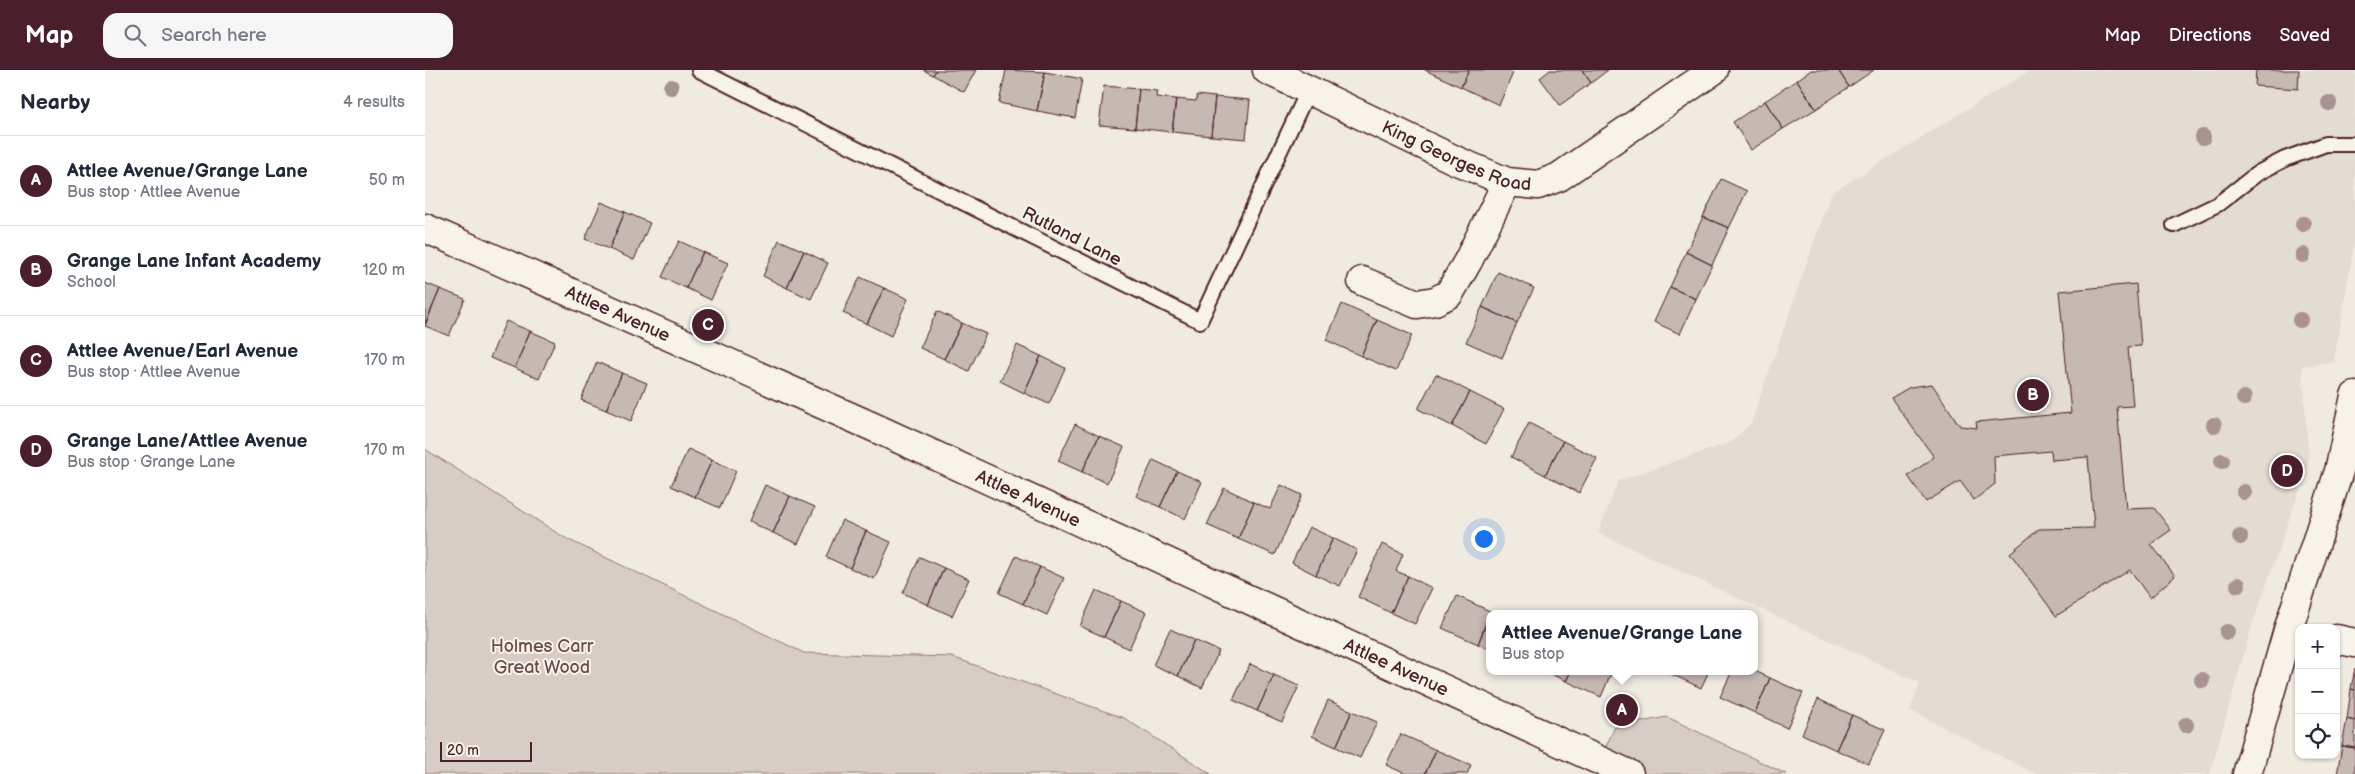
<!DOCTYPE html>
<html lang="en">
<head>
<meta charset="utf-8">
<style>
  body { margin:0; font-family:"Balsamiq Sans",sans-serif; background:#f6f6f7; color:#1f2937 }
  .controls { position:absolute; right:15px; bottom:15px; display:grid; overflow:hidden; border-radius:10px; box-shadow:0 1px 4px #0004 }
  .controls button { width:45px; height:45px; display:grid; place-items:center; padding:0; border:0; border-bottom:1px solid #e0e1e3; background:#fff; color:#1f2937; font:25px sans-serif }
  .scale { position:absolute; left:15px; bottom:12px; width:92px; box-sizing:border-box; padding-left:5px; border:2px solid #4a1f2b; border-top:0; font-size:14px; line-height:18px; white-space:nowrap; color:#4a1f2b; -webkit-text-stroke:4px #f7f3e8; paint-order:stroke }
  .you { position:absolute; left:1058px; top:468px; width:18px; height:18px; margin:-12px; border:4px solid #fff; border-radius:50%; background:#1a73e8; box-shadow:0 0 0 8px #1a73e833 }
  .badge { display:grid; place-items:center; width:32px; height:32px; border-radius:50%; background:#4a1f2b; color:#fff; font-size:16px; font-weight:700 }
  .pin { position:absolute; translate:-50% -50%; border:2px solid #fff; box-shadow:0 1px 5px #0006 }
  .popup { position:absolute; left:1061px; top:540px; width:272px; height:65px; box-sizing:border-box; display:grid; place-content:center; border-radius:10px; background:#fff; filter:drop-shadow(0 1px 4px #0005); font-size:16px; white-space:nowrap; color:#747a83 }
  .popup b { font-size:19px; color:#1f2937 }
  .popup::after { content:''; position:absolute; left:50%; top:100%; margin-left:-10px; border:10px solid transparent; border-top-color:#fff }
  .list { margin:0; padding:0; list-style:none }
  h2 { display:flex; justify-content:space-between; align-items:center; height:65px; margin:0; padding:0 20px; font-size:21px }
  h2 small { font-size:16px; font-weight:400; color:#747a83 }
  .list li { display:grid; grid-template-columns:32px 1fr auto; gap:15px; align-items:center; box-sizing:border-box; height:90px; padding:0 20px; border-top:1px solid #e0e1e3 }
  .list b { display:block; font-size:19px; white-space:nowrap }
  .list p { margin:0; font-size:16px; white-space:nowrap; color:#747a83 }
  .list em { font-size:16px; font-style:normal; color:#747a83 }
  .icon { flex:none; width:28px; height:28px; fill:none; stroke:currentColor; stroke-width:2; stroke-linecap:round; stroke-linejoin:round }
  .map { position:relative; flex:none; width:1930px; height:704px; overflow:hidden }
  header { display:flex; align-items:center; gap:30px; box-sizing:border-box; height:70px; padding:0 25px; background:#4a1f2b; color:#fff }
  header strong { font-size:24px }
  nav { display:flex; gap:28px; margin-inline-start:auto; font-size:18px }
  .search { width:350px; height:45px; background:#f6f6f7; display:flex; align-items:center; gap:12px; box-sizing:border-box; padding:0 18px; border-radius:15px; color:#747a83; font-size:19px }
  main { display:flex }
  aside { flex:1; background:#fff }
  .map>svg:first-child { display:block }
</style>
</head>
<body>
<header>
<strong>Map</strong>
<div class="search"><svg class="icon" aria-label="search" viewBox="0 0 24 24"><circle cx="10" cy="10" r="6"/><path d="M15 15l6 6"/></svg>Search here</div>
<nav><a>Map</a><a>Directions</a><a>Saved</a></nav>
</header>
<main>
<aside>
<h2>Nearby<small>4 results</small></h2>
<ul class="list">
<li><span class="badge">A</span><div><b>Attlee Avenue/Grange Lane</b><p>Bus stop · Attlee Avenue</p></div><em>50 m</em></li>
<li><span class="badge">B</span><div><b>Grange Lane Infant Academy</b><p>School</p></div><em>120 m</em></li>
<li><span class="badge">C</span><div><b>Attlee Avenue/Earl Avenue</b><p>Bus stop · Attlee Avenue</p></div><em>170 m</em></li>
<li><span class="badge">D</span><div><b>Grange Lane/Attlee Avenue</b><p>Bus stop · Grange Lane</p></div><em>170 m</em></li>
</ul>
</aside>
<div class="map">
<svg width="1930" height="704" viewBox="0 0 1930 704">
  <rect width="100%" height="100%" fill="#f0ebe0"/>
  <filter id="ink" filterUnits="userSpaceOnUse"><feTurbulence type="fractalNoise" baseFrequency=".02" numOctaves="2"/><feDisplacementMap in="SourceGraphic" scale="10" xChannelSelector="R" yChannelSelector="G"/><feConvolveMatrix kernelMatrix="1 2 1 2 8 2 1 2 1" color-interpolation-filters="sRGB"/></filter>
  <g filter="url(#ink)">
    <path fill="#e3dcd2" d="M1606,0H1930V169L1909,292L1877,296L1884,393L1827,556L1785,704H1611L1485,640L1495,613L1173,463L1193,411L1306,372L1326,353L1406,123Z"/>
    <path fill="#d8cdc6" stroke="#917678" d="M0,379L140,468L379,583L527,587L699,648L786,704H0Z
      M1242,647L1361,704H1168L1190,657Z"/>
    <path fill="#c6b8b3" stroke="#4a1f2b" d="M498,0H511L508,5Z
      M511,0H551L539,22L508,5Z
      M581,0L620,2L612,41L574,33Z
      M1000,0H1044L1036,17Z
      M1044,0H1081L1088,3L1074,35L1036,17Z
      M1125,0H1157L1166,13L1135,35L1115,8Z
      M1157,0H1183L1166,13Z
      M1386,0H1413L1424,17L1391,39L1372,10Z
      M1413,0H1449L1424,17Z
      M1831,0H1874L1873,19L1830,16Z
      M620,2L657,9L650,48L612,41Z
      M1372,10L1391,39L1358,59L1340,31Z
      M679,16L714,19L710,58L674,55Z
      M714,19L732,21L731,27L751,29L747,62L710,58Z
      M772,25L790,27L786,66L747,62L751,29L771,31Z
      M790,27L825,30L821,69L786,66Z
      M1340,31L1358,59L1326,80L1308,52Z
      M1296,109L1322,121L1304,158L1278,147Z
      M176,132L200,142L184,179L160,169Z
      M200,142L225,153L209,190L184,179Z
      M1278,147L1304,158L1287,195L1261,182Z
      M354,170L379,181L362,218L338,206Z
      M254,171L278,182L261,218L237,207Z
      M379,181L403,193L386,229L362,218Z
      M278,182L303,193L286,230L261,218Z
      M1261,182L1287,195L1271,229L1245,217Z
      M1073,202L1109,218L1092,253L1057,237Z
      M435,207L459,218L442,254L418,243Z
      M0,213L15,219L0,254Z
      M1711,214L1716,276L1703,277L1708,336L1692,337L1701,439L1729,438L1746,460L1726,474L1750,506L1725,528L1705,500L1631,546L1585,483L1614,459L1669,458L1663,387L1627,390L1626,381L1569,386L1570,414L1549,430L1535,411L1501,432L1483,406L1509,387L1466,328L1485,317L1507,314L1535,356L1552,358L1551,352L1646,343L1634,221Z
      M1245,217L1271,229L1255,264L1229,252Z
      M459,218L483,229L466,266L442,254Z
      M15,219L40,229L24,266L0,256Z
      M917,234L952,250L936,286L901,270Z
      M1057,237L1092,253L1077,288L1041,272Z
      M512,241L537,253L519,289L495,278Z
      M952,250L987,265L971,301L936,286Z
      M81,251L105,261L90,298L65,288Z
      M537,253L561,264L544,301L519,289Z
      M105,261L130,272L114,309L90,298Z
      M592,275L616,286L599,323L575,311Z
      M616,286L640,298L624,334L599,323Z
      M172,292L197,303L181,340L156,330Z
      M197,303L222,313L206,351L181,340Z
      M1011,304L1045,322L1027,356L993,339Z
      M1045,322L1079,339L1061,374L1027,356Z
      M1104,353L1138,371L1120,405L1086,387Z
      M650,354L674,366L657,402L633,391Z
      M674,366L699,377L682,413L657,402Z
      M1138,371L1172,388L1154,423L1120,405Z
      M263,379L287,390L270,427L246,416Z
      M287,390L311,401L295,438L270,427Z
      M728,390L752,401L735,437L711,426Z
      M752,401L777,412L760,449L735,437Z
      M340,415L365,426L348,463L324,452Z
      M856,415L877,425L850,485L813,469L829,432L845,439Z
      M799,418L829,432L813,469L782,455Z
      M365,426L390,437L373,474L348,463Z
      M417,450L441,461L425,498L401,487Z
      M884,457L908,468L891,505L867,493Z
      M441,461L466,472L449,509L425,498Z
      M908,468L932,480L915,516L891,505Z
      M957,474L978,484L971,501L983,506L966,543L933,527Z
      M591,486L615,497L598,534L574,523Z
      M495,487L519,498L503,535L478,523Z
      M615,497L639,508L622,545L598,534Z
      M519,498L544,509L527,546L503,535Z
      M983,506L1007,518L990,554L966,543Z
      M671,520L696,531L679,567L655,556Z
      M1032,526L1067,542L1064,544L1053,574L1017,558Z
      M696,531L721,542L704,579L679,567Z
      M1064,548V579L1053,574Z
      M745,559L769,570L753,606L728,595Z
      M769,570L794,581L777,618L753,606Z
      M825,594L849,605L832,641L808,630Z
      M1930,598V620L1926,619Z
      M1119,601H1146L1141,611Z
      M1146,601H1187L1176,627L1141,611Z
      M1244,601H1284L1276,618L1244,603Z
      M1307,601H1330L1345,608L1330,643L1295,627Z
      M849,605L874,616L857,652L832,641Z
      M1345,608L1378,623L1362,658L1330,643Z
      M1926,619L1930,620V651L1922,649Z
      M1393,629L1427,645L1411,680L1377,664Z
      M903,630L927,641L911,677L887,666Z
      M927,641L952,652L935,688L911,677Z
      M1427,645L1460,660L1444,694L1411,680Z
      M1922,649L1930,651V678L1917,676Z
      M976,664L1011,680L1000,704H981L961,695Z
      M1917,676L1930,678V704H1912Z
      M1011,680L1046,695L1042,704H1000Z"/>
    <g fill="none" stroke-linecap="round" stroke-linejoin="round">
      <g stroke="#4a1f2b" stroke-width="18">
        <path id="lane" d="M274,0L775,251L884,19
          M1749,155L1793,134L1833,103L1860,89L1901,74H1930"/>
      </g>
      <g stroke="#4a1f2b" stroke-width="31">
        <g id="street">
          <path id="s1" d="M842,0L1032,91L1082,112L1113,115L1134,107L1289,0"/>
          <path id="s2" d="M0,158L446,356L1204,704"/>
          <path d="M937,211L992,234L1010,231L1024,224L1043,191L1082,112"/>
          <path d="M1911,569L1930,573"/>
          <path d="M1822,704L1863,560L1914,401L1930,326"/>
        </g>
      </g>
      <use href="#lane" stroke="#f7f3e8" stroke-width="14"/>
      <use href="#street" stroke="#f7f3e8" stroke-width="28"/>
    </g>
    <g fill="#a89292">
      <circle cx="246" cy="17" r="8"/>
      <circle cx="1904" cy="33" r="8"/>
      <circle cx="1778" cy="67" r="8"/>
      <circle cx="1878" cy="154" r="8"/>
      <circle cx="1878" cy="185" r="8"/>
      <circle cx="1875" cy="250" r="8"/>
      <circle cx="1819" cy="328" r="8"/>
      <circle cx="1789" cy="355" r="8"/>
      <circle cx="1797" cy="391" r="8"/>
      <circle cx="1819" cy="422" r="8"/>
      <circle cx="1815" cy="467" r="8"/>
      <circle cx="1813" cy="515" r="8"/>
      <circle cx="1802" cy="562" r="8"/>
      <circle cx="1777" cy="610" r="8"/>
      <circle cx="1761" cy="655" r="8"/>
    </g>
  </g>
  <g text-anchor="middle" stroke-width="4" stroke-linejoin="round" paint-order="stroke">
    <g font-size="18" fill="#4a1f2b" stroke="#f7f3e8">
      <text dy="6" stroke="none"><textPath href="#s1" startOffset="209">King Georges Road</textPath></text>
      <text transform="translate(647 166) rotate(27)" y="6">Rutland Lane</text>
      <text dy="6" stroke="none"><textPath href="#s2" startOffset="211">Attlee Avenue</textPath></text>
      <text dy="6" stroke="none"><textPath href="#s2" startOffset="661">Attlee Avenue</textPath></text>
      <text dy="6" stroke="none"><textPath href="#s2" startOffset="1066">Attlee Avenue</textPath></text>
    </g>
    <g font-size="18" fill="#6e4a52" stroke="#f7f3e8">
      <text x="117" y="582">Holmes Carr<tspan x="117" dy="21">Great Wood</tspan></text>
    </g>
  </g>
</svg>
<div class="controls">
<button>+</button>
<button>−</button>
<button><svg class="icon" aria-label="locate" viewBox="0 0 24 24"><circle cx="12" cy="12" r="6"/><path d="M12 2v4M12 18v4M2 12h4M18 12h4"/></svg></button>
</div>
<div class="scale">20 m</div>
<div class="you"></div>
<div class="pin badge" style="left:1197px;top:640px">A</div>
<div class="popup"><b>Attlee Avenue/Grange Lane</b>Bus stop</div>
<div class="pin badge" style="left:1608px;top:325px">B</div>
<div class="pin badge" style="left:283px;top:255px">C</div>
<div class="pin badge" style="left:1862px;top:401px">D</div>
</div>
</main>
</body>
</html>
